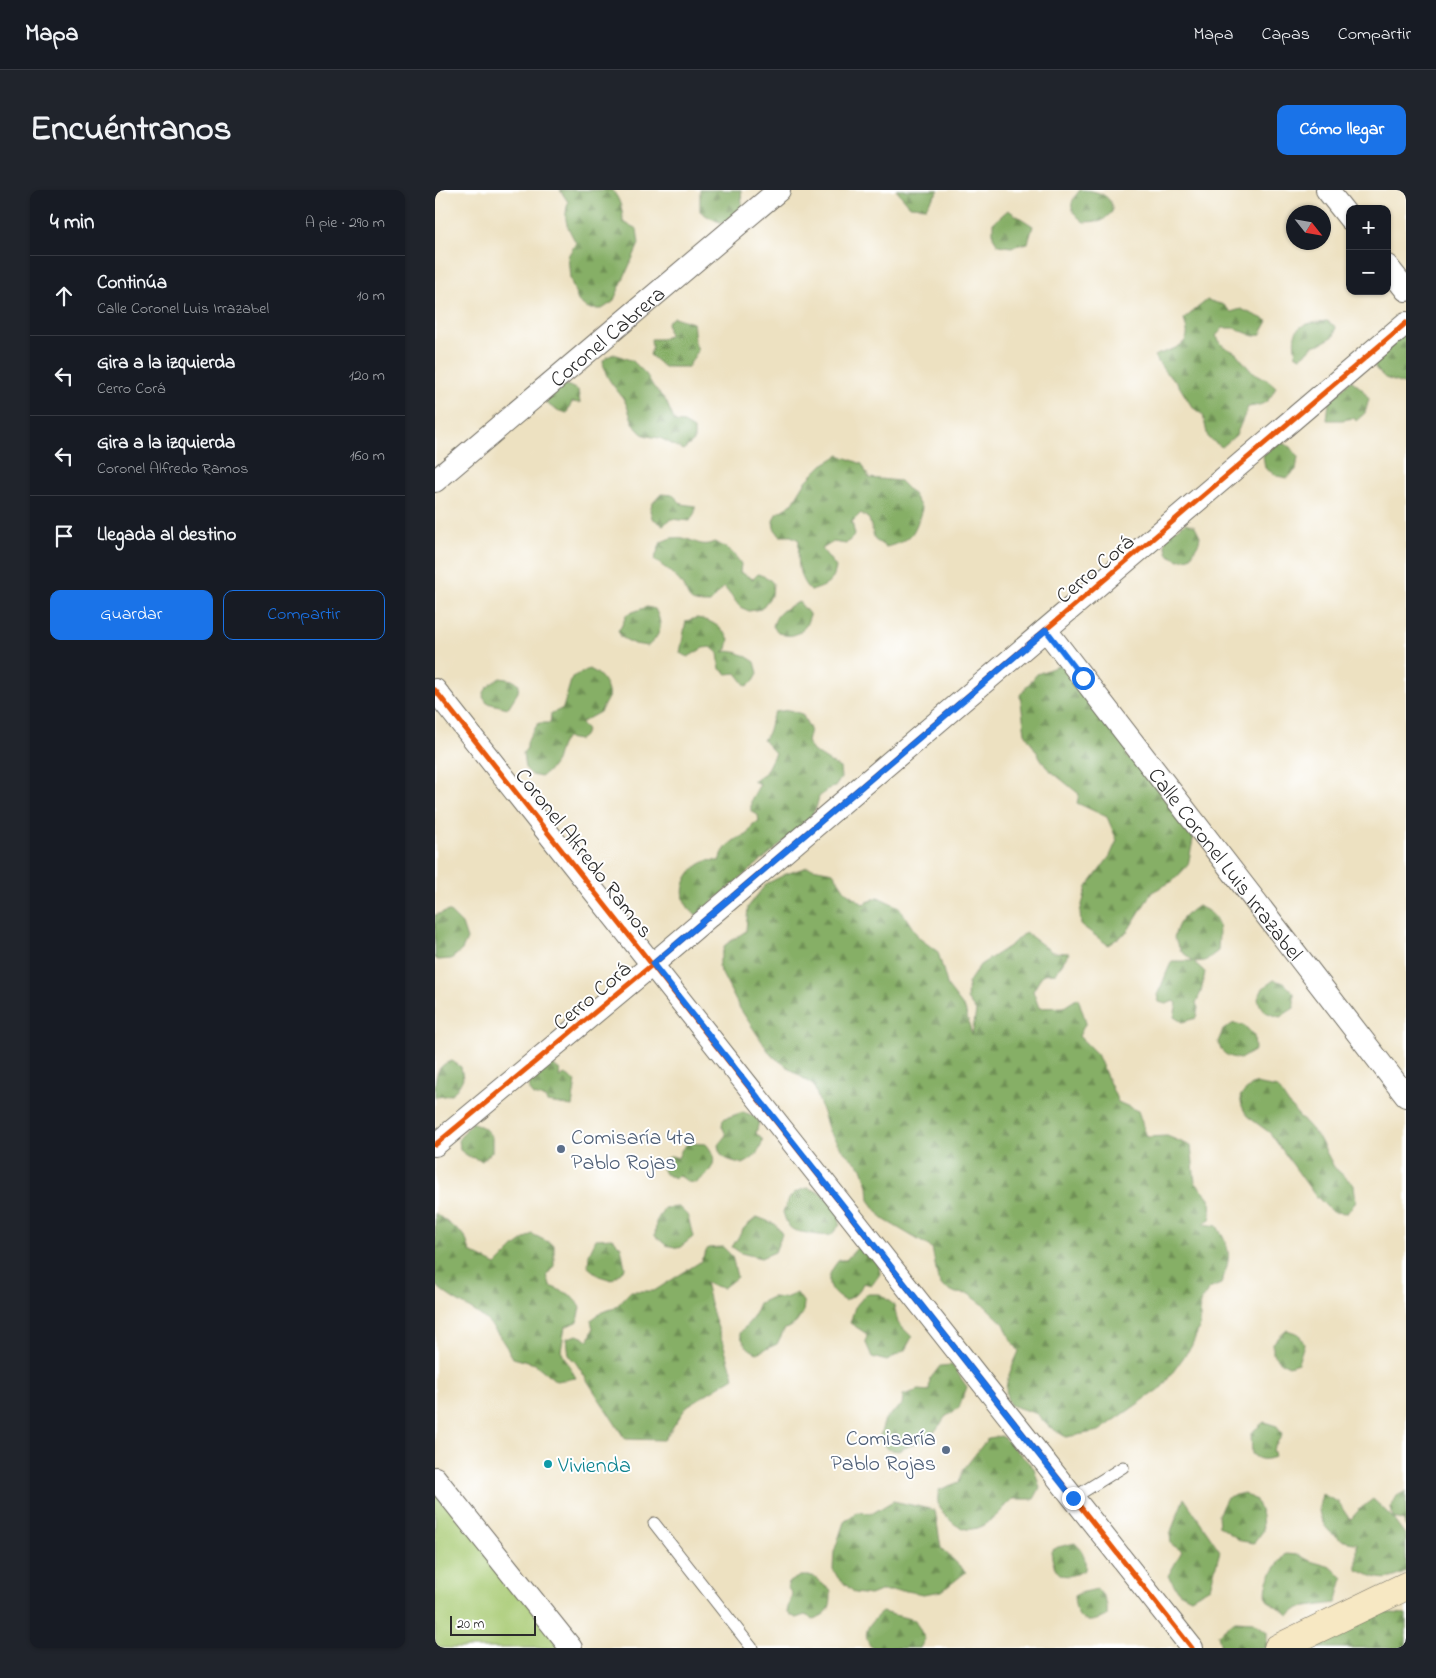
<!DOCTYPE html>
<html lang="es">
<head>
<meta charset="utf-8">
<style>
  body { margin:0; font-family:"Indie Flower",sans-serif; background:#20242c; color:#f1f3f6 }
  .controls { position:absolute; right:15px; top:15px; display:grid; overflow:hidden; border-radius:10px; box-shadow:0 1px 4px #0004 }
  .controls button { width:45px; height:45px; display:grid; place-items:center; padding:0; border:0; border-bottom:1px solid #363941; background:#171b24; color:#f1f3f6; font:25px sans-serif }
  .compass { position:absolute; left:851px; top:15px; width:45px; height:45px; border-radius:50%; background:#171b24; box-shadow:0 1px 4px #0004; rotate:121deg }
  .scale { position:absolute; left:15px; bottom:12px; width:86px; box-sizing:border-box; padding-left:5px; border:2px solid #2b2b2b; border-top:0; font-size:14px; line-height:18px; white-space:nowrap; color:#2b2b2b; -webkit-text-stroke:4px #fff; paint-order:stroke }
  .stop { position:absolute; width:15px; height:15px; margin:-11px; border:4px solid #1a73e8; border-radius:50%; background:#fff }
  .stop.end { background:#1a73e8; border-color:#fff; box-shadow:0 1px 5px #0008 }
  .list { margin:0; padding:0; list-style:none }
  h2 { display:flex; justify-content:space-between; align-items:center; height:65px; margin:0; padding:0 20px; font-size:21px }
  h2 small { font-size:16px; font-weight:400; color:#9ea1a6 }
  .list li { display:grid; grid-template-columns:32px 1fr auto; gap:15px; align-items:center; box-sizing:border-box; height:80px; padding:0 20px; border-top:1px solid #363941 }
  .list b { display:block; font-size:19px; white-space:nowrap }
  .list p { margin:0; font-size:16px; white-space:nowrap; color:#9ea1a6 }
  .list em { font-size:16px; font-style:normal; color:#9ea1a6 }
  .actions { display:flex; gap:10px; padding:15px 20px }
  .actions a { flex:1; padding:11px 0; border:1px solid #1a73e8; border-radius:10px; text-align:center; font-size:18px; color:#1a73e8 }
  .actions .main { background:#1a73e8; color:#fff }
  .icon { flex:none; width:28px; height:28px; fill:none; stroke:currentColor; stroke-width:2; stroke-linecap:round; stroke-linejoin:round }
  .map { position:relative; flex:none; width:971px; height:1458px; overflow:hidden; border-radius:10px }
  header { display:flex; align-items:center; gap:30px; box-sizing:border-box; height:70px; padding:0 25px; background:#171b24; border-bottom:1px solid #363941 }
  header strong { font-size:24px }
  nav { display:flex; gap:28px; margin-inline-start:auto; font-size:18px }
  .intro { display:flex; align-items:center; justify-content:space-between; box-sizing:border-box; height:120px; padding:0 30px }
  h1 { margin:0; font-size:35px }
  .button { padding:12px 22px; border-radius:10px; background:#1a73e8; color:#fff; font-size:18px; font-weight:700 }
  main { display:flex; gap:30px; padding:0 30px }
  aside { flex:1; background:#171b24; border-radius:10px; box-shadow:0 1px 4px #0004 }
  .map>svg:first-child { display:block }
</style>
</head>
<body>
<header>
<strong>Mapa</strong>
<nav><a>Mapa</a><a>Capas</a><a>Compartir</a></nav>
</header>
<div class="intro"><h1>Encuéntranos</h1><a class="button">Cómo llegar</a></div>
<main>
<aside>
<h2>4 min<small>A pie · 290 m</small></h2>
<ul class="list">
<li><svg class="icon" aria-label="ahead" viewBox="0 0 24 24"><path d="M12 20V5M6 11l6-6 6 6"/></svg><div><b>Continúa</b><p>Calle Coronel Luis Irrazabel</p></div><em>10 m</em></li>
<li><svg class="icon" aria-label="left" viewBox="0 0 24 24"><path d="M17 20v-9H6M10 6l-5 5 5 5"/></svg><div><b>Gira a la izquierda</b><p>Cerro Corá</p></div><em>120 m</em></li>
<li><svg class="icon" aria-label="left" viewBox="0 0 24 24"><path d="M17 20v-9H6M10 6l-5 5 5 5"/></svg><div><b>Gira a la izquierda</b><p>Coronel Alfredo Ramos</p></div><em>160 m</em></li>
<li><svg class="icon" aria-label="arrive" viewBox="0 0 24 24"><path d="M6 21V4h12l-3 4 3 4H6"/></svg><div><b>Llegada al destino</b></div></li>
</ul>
<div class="actions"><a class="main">Guardar</a><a>Compartir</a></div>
</aside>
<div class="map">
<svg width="971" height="1458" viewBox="0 0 971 1458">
  <defs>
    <pattern id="forest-firs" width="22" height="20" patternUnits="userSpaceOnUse" patternTransform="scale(1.25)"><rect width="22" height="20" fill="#86af66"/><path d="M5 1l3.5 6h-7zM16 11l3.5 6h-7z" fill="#6e8f54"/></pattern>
  </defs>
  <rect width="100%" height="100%" fill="#fff"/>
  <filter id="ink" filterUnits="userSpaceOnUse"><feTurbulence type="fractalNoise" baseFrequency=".02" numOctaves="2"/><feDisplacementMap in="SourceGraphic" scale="10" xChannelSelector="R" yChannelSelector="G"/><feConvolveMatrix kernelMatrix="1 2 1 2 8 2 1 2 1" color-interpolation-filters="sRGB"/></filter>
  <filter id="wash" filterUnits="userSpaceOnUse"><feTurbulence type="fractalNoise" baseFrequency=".0096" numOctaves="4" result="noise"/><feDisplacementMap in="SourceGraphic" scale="20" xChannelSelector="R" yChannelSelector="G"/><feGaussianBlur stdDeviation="1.12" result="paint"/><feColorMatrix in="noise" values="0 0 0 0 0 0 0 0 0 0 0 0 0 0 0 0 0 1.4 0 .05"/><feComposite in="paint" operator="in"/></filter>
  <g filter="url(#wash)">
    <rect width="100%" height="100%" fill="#ede1c1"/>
    <path fill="url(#forest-firs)" stroke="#586d48" d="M177,0C185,9 188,20 188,32L202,39L204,54L178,112L167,119H153L143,111L135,88L133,66L141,53C132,35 128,33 133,12L125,0Z
      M265,0H306L307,13L305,24L293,34C282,32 274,28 265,21Z
      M461,0H504L491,17L475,16Z
      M645,0C659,0 679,4 677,22L667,31L649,32C634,21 633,14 645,0Z
      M573,20L598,36L593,53L576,57L563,55L558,47V33Z
      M772,110L789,115L796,122L806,119L833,131L825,145L819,146L799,138H788L781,146L788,156L801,163L816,181L833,190L841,197C834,212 830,215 813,217L801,245L787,257L773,248L768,225L757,217L741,191L731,183L719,166C728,162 751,158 752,145C753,141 750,134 749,129Z
      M239,127L258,133C260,143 258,151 263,160L253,177H229L215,165L217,158L216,149H226L234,146L232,132Z
      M892,131L901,137L899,146L885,154L877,156L874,161L866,167L861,165C855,135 866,134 892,131Z
      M971,134V195L950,188L940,178V151Z
      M179,164L198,171L211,184L218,196L231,211L240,232L249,233L259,239V251L248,260C241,257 234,252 227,249C220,246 211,248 205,242C195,233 195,219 188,208C179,196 169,187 168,171L172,167Z
      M916,190L927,199L934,209L930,223L921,231L919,228L907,230H892L894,213Z
      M127,193L143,200L145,213L137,212L132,223C123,221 115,218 109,210Z
      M845,252L856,257L863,267L861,280L852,288L842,286L830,278L828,265Z
      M404,265L427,274L434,288L465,291L478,304L487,319C479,344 478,350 451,357L440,350L434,329L426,323L417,332L420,345L411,354L398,352L387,359L401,377C398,394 391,396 376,401C361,388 363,368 364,350L356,346H345L339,338L338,331L341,324L357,314L371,291L387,275Z
      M226,304L238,305L247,314L260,316V322L255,331L236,329L228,335L217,328L215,320L217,314Z
      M751,333L760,336L765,346L764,352L755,368L744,370L733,365L730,354L732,345Z
      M236,348C240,348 245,347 248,348C261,351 267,358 279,352C292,357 299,363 306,374L305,382L318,389L323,384L333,388L338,393L337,405L326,419L314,421L305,417L289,397L275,413C250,413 257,410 246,393C242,387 226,374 219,370L226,352Z
      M364,412L375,425C373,429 372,436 368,439C359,449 344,447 338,436C342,421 351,418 364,412Z
      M212,417L220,419C228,434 227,444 213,456L199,454L186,447L183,440L186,437L192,424Z
      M262,428C276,430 287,437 294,449L292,459L288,462C300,459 311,466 320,472L323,483L318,492L311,496L301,483L292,484L285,479L283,463L276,457L268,458L253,467L245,463L251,431Z
      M628,474L692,552L691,567L721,582L759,645L753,675L738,691L717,702L692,742L673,755L646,735L645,722L652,697L675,666L682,650L672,627L642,613L644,604L611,577L590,543L585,505L602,484Z
      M154,479C167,484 171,492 174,506L165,522L145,533L152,539L149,546L144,550L132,548C124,553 124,563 121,571C117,578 113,582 106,587L97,585L90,578L88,563L92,558C91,548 98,541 104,533H115L116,524L128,518L137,487Z
      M65,488L77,490L84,494L83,502L73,518L52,513L48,507C49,498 57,493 65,488Z
      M354,520L367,524L375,539L372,552L378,561L405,578L406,588L400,597L393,599L384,607L381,618L373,631L262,725C238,712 248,678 272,671C275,670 280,671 284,671C288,658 298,648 312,645L318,634L324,632L323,625L316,621V610L325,594L318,591L330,583L340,563L328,550C337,540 333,534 340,522Z
      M372,677L398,682L411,702L428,714L443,707L464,717L484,748L503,762L513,797L530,819L537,845L541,821L532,809L533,793L545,775L576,755L590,742L617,762L634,763L621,783L608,784L598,801L604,818L629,817L643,808L651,832L644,846L662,864L683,912L703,921L712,947L732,946L756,956L760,992L775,1009L776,1028L769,1034L782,1036C797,1062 796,1066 786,1094L774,1099L765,1113V1136L756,1157L727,1197L664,1241L631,1247L613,1236L602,1224L575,1215C565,1198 577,1178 584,1161L576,1150L569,1134L550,1116L534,1104L521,1103L508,1097L503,1090L497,1058L448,1029L434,1010L433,996L427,978L408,961L394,941L379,896L336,865L304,817L283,776L290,755L311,741L313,717L331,694L351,684Z
      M763,716C788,726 784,738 783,761L770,771L759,772L770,782L766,802L761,813L763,818L761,828L747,832L739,827L742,813L739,811L731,814L724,812L722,805C728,794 731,782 737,771H758L746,761L739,748C743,730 749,726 763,716Z
      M14,721L27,734L32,749L27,760L16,769L3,770L0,768V725Z
      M839,790L849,793L859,803V818L845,827C832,823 827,823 823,809L828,798Z
      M799,833L810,836L819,846L820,860L805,869C792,866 787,865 783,852L788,840Z
      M17,871L26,877L28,888C21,903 17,906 0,907C0,889 0,875 17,871Z
      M116,874L125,880L124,888L130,885L141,891L137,916L112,912L110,908L98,905L94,900L96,886Z
      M819,893L825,895L843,898L855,916L884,948L899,977L919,995L921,1012L912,1023L897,1022L879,1004L835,943L812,926L807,916L805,906Z
      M308,922L319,926L324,932L321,943L328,950C324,963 320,968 308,974C295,970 285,970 283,955L291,945L287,936L288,929Z
      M37,932L49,938L57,947V962L47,971L33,966L25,960L24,949Z
      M253,953L271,954C286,971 277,981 261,993L253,992L244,985L240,988L230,984L227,978L228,970L237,966L243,968L247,959Z
      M373,998L386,1003L404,1019L405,1035L396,1045C389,1046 384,1045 377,1044C358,1040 354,1043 348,1022C353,1009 357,1001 373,998Z
      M244,1017L253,1026L258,1047L244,1058L231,1055L220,1046L221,1032L229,1018Z
      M0,1023L30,1046L35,1062L61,1075L79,1057L97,1044L119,1055V1076L112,1085L115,1096L134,1104L146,1117L143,1131L130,1137L126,1161L141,1188L121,1191L100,1174L78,1168C69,1153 59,1135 45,1125C29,1114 13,1108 0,1094Z
      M322,1027L340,1034L347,1044L340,1062L326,1068L306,1063L297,1057L309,1038Z
      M177,1048L186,1057L190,1078L177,1090L164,1086L153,1077L154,1064L161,1049Z
      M288,1057L297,1066L302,1087L288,1098L275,1095L270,1092L276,1117L299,1187L252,1216L229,1250L190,1249L141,1173L134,1166L132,1148L142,1145L154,1150L158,1139L156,1130L167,1122L180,1118L196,1101H219L265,1072L273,1058Z
      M422,1058C441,1062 443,1065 445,1084L437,1095L428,1093C425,1102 418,1107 410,1111C389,1100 390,1086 404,1070H411Z
      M362,1103L369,1113L368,1123L361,1133L349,1140L342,1154L322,1163C312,1159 308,1153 305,1143L317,1129L324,1113L337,1107L350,1108Z
      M431,1104H445L459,1115L463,1133L477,1147L470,1160L452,1171L437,1167L431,1153L432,1144L415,1133L420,1117Z
      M852,1140L864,1144L869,1154L863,1173L854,1176L844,1171L838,1164V1153Z
      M517,1175L532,1197L524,1218L510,1227L503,1238L490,1249L463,1261L452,1259L444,1249L450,1229L467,1215L468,1205L484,1200L494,1201L495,1189L505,1176Z
      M829,1232L842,1236L847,1245L838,1259L840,1267C830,1270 825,1271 817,1264L816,1243Z
      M567,1246L599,1278L605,1298L599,1309H577C560,1329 536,1354 513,1328C503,1317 501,1314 504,1300L524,1292L528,1280L553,1248Z
      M971,1301V1337L968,1330L958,1328L971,1346V1382C950,1393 943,1389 922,1380V1353C904,1353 886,1339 884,1320C884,1315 886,1309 887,1304L903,1312L915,1330L925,1319L938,1309L958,1328L956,1317L962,1306Z
      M809,1303L821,1310L827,1326L828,1341L819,1353L806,1351L784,1336L783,1325L792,1307Z
      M749,1308L785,1361L775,1397L756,1408L744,1402L733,1386L747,1361L736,1354L735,1344Z
      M458,1311L500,1320L506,1358L531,1382L507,1401L488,1404L472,1401H445L435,1405L420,1403L403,1388L398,1379L399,1362L409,1332L422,1322L438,1323Z
      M640,1353C649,1362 651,1368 650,1380C626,1392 619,1385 616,1361L623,1357Z
      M851,1364L864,1365L875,1371L896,1377L908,1388L901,1413L864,1418L854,1425L832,1410C828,1391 840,1378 851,1364Z
      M365,1386H378L396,1401C396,1417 395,1424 378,1429L370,1425L361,1428L356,1425L352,1421L357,1404L353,1398L354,1392Z
      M662,1399C671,1408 673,1413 672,1426C648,1437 641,1430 639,1406L645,1403Z
      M447,1422L480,1430L490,1449L485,1458H437C424,1443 436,1431 447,1422Z
      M943,1422L971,1424V1458H862Z
      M800,1431L819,1432L832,1442V1458H786L783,1444Z"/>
    <path fill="#a9cb74" stroke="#6a7b50" d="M0,1290L126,1458H0Z"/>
  </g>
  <g filter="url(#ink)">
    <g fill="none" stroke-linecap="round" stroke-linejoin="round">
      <g stroke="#6f6b60" stroke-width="13">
        <path id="lane" d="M638,1308L688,1277
          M219,1333L317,1458"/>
      </g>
      <g stroke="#6f6b60" stroke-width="24">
        <g id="street">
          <path d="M892,0L915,29"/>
          <path d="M952,76L971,100"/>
          <path id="s1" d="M0,291L344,0"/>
          <path id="s2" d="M611,440L971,906"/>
          <path d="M0,500L757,1458"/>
          <path d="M0,955L218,774L971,133"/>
          <path d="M0,1288L136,1458"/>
        </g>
      </g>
      <g stroke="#6f6b60" stroke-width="29">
        <path id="secondary" d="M843,1458L971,1396"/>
      </g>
      <use href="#lane" stroke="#fff" stroke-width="11"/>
      <use href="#street" stroke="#fff" stroke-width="22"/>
      <use href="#secondary" stroke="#f7e8c3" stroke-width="28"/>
      <g stroke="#fff" stroke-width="8">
        <path id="cycleway" d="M0,500L757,1458
          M0,955L218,774L971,133"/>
      </g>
      <use href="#cycleway" stroke="#e8590c" stroke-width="5"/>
    </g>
  </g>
  <g fill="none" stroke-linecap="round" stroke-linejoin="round" filter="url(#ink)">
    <path stroke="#1a73e8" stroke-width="6" d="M638,1308L218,774L611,440L648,488"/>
  </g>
  <g fill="#5c6f8a" stroke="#fff" stroke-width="2">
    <circle cx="126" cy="959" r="5"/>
    <circle cx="511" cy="1260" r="5"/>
  </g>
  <circle fill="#0f9aa8" stroke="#fff" stroke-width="2" cx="113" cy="1274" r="5"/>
  <g text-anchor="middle" stroke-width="4" stroke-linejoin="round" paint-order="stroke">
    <g font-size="22" fill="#2b2b2b" stroke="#fff">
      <text dy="8" stroke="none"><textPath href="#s1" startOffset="225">Coronel Cabrera</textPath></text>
      <text transform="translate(659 378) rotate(-40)" y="8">Cerro Corá</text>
      <text transform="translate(150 662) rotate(52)" y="8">Coronel Alfredo Ramos</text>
      <text dy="8" stroke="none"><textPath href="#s2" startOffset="295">Calle Coronel Luis Irrazabel</textPath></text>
      <text transform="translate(156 805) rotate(-40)" y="8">Cerro Corá</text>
    </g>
    <g font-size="22" fill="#4e5e75" stroke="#fff" text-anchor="start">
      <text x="136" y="954">Comisaría 4ta<tspan x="136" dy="25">Pablo Rojas</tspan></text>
      <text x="501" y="1255" text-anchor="end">Comisaría<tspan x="501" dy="25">Pablo Rojas</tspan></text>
    </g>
    <g font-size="22" fill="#0d838f" stroke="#fff" text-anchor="start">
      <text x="123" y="1282">Vivienda</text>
    </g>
  </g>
</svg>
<div class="controls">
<button>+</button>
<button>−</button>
</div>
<svg class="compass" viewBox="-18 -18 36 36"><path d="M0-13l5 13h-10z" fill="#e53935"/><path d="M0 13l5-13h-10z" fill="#9ea1a6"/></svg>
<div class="scale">20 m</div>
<div class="stop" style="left:648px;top:488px"></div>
<div class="stop end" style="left:638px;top:1308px"></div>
</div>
</main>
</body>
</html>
